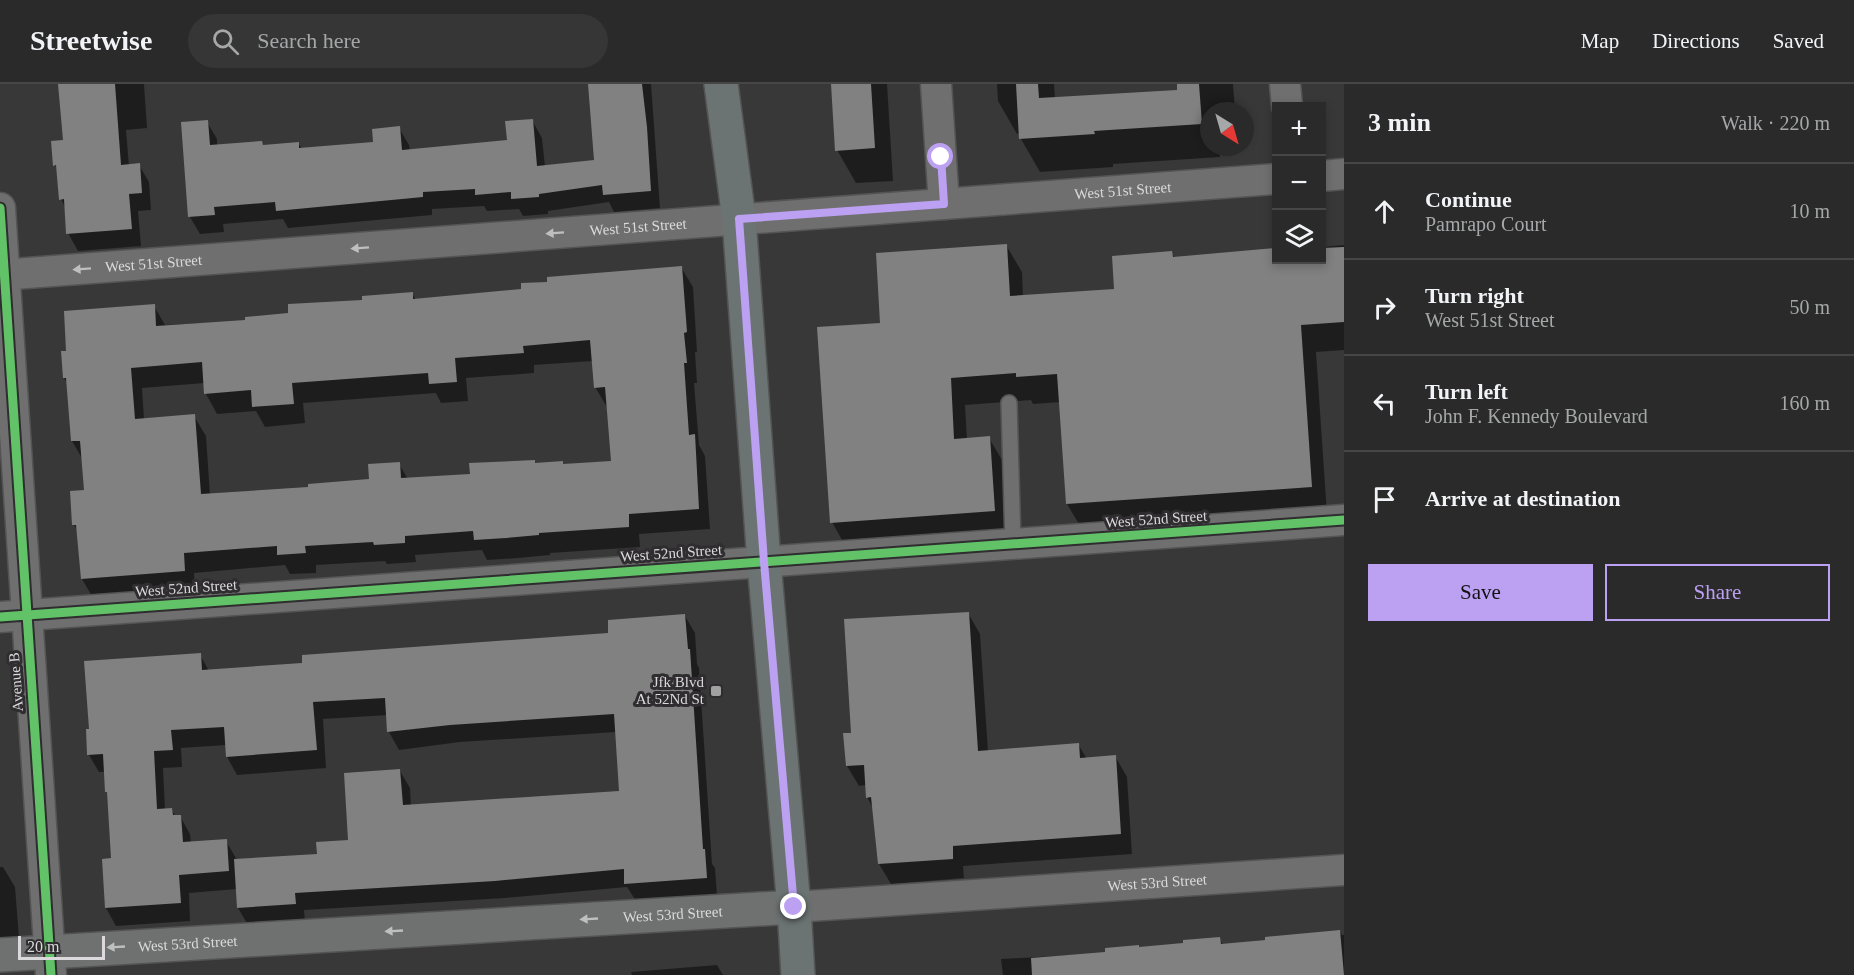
<!DOCTYPE html>
<html lang="en">
<head>
<meta charset="utf-8">
<style>
  body { margin:0; font-family:"Times New Roman",serif; background:#363636; color:#f1f3f6 }
  .controls { position:absolute; right:18px; top:18px; display:grid; overflow:hidden; border-radius:0px; box-shadow:0 3px 9px #0003 }
  .controls button { width:54px; height:54px; display:grid; place-items:center; padding:0; border:0; border-bottom:2px solid #464647; background:#2a2a2a; color:#f1f3f6; font:30px sans-serif }
  .compass { position:absolute; left:1200px; top:18px; width:54px; height:54px; border-radius:50%; background:#2a2a2a; box-shadow:0 3px 9px #0003; rotate:143deg }
  .scale { position:absolute; left:18px; bottom:15px; width:87px; box-sizing:border-box; padding-left:6px; border:3px solid #dbd9db; border-top:0; font-size:16px; line-height:21px; white-space:nowrap; color:#dbd9db; -webkit-text-stroke:4px #2f2d2f; paint-order:stroke }
  .stop { position:absolute; width:18px; height:18px; margin:-14px; border:4px solid #bca0f2; border-radius:50%; background:#fff }
  .stop.end { background:#bca0f2; border-color:#fff; box-shadow:0 2px 6px #0008 }
  .list { margin:0; padding:0; list-style:none }
  h2 { display:flex; justify-content:space-between; align-items:center; height:78px; margin:0; padding:0 24px; font-size:26px }
  h2 small { font-size:20px; font-weight:400; color:#a5a7a8 }
  .list li { display:grid; grid-template-columns:39px 1fr auto; gap:18px; align-items:center; box-sizing:border-box; height:96px; padding:0 24px; border-top:2px solid #464647 }
  .list b { display:block; font-size:22px; white-space:nowrap }
  .list p { margin:0; font-size:20px; white-space:nowrap; color:#a5a7a8 }
  .list em { font-size:20px; font-style:normal; color:#a5a7a8 }
  .actions { display:flex; gap:12px; padding:18px 24px }
  .actions a { flex:1; padding:14px 0; border:2px solid #bca0f2; border-radius:0px; text-align:center; font-size:21px; color:#bca0f2 }
  .actions .main { background:#bca0f2; color:#111 }
  .icon { flex:none; width:33px; height:33px; fill:none; stroke:currentColor; stroke-width:2; stroke-linecap:round; stroke-linejoin:round }
  .map { position:relative; flex:none; width:1344px; height:891px; overflow:hidden }
  header { display:flex; align-items:center; gap:36px; box-sizing:border-box; height:84px; padding:0 30px; background:#2a2a2a; border-bottom:2px solid #464647 }
  header strong { font-size:28px }
  nav { display:flex; gap:33px; margin-inline-start:auto; font-size:21px }
  .search { width:420px; height:54px; background:#363636; display:flex; align-items:center; gap:15px; box-sizing:border-box; padding:0 21px; border-radius:33px; color:#a5a7a8; font-size:22px }
  main { display:flex }
  aside { flex:1; background:#2a2a2a }
  .map>svg:first-child { display:block }
</style>
</head>
<body>
<header>
<strong>Streetwise</strong>
<div class="search"><svg class="icon" aria-label="search" viewBox="0 0 24 24"><circle cx="10" cy="10" r="6"/><path d="M15 15l6 6"/></svg>Search here</div>
<nav><a>Map</a><a>Directions</a><a>Saved</a></nav>
</header>
<main>
<div class="map">
<svg width="1344" height="891" viewBox="0 0 1344 891">
  <rect width="100%" height="100%" fill="#383838"/>
  <path fill="#0007" fill-rule="evenodd" d="M60,0H144L147,44L126,46L129,82L139,81L149,98L151,126L138,127L141,162L78,167L68,149L66,125L61,115L58,87L55,81L64,57Z
    M590,0H651L660,124L614,128L609,118L548,127V130L523,132L519,125L487,127L484,122L432,125V131L288,144L283,135L223,140L224,148L200,150L190,133L207,38L217,55V62L262,59L264,62L298,59L302,65L375,59L399,44L409,61L410,67L508,57L532,36L542,54L545,83L596,78Z
    M832,0H887L893,97L856,99L837,66Z
    M997,0H1054L1055,15L1179,7L1178,0H1233L1235,27H1209V63H1219L1220,73L1113,80V83L1040,88L1021,55L1020,49L1017,50L998,17Z
    M1006,161L1022,188L1023,212L1116,206L1171,169L1175,174L1276,167V176H1322V163L1344,161V266L1316,268L1327,430L1083,447L1067,420L1061,318L1033,320L1031,316L965,321L967,356L989,354L1005,381L1009,454L847,465L832,438L882,240Z
    M681,183L693,203L697,268H695L697,299H694L699,361L705,372L710,445L639,450L640,463L550,469V471L518,474L487,476L482,466L415,471L416,478L387,480L385,477L316,481V489L290,490L285,481L194,489L195,507L93,514L82,495L79,449L74,441L85,407L83,376L72,357L68,300L64,294L68,268L154,222L165,241L247,237L412,209L416,216L523,206ZM593,277L595,303L607,323L613,378L564,382L562,378L535,380L472,391L408,395L399,380L371,397L310,404L210,411L206,352L194,332L144,335L142,304L205,299L206,310L217,330L256,327L265,343L305,339L303,319L436,309L441,319L468,317L466,294L534,289V281Z
    M968,529L980,550L988,667L1078,660L1087,675L1115,672L1127,693L1132,770L963,782L964,794L891,800L879,780L873,724L867,713L866,701L859,702L847,682L853,650Z
    M685,532L695,549L697,580L699,584L712,780L715,784L717,811L636,817L627,803L505,814L304,826L305,838L248,841L238,824L237,805L189,809L190,837L116,842L106,824L103,776L112,775L106,688H99L89,671L200,571L209,587L304,581L610,550ZM388,631L389,648L399,666L460,658L616,648L620,709L411,722L410,704L400,687L350,757L318,771L237,776L226,757L191,759L190,750L180,732L176,733L171,725L165,726L163,684L182,683L181,664L226,661L227,673L237,691L326,684L323,635Z
    M0,783H3L15,803L20,866L0,867Z
    M1339,847L1342,851H1344V891H1003L1001,875L1107,869L1219,855L1223,861Z
    M717,881L723,891H632L631,888Z"/>
  <path fill="#828182" fill-rule="evenodd" d="M58,0H115L121,81L140,79L142,109L129,110L132,145L66,150L64,115L59,116L56,81L53,82L51,57L63,56Z
    M588,0H642L647,43L651,107L603,111L602,101L539,110V113L511,115V108L475,111V105L423,108V113L276,127L275,118L214,123L215,131L188,133L181,38L208,36L210,61L262,57L263,61L299,58V64L373,58L372,45L400,42L402,66L507,56L505,37L533,35L537,82L594,76Z
    M831,0H871L875,64L835,67Z
    M1016,0H1038L1039,14L1177,6V0H1199L1202,40L1094,47L1095,50L1019,55Z
    M1007,160L1010,212L1114,205L1112,172L1172,167L1173,173L1276,164V176H1322V164L1344,163V238L1301,241L1312,403L1066,420L1057,290L1016,293V289L951,294L954,355L990,352L995,427L830,439L817,243L880,239L876,169Z
    M682,182L687,248L684,249L687,279H684L689,351L695,350L699,425L629,430V443L539,449V451L506,454L474,456L473,447L405,452V459L374,461L373,458L305,462L306,469L277,471V462L184,469L185,487L81,495L76,441H72L70,407L84,406L80,357H71L66,294H63L61,267H66L64,227L155,220L156,242L245,236V233L288,229V220L362,216V212L413,208V215L521,205V199L547,198V193ZM590,256L594,304L605,303L611,377L563,380V377L535,379V376L469,379L470,390L401,394L400,378L368,380L369,395L308,400V403L201,410L195,330L135,335L131,284L202,278L204,310L251,306L252,323L294,320L292,299L428,289L429,300L457,298L455,274L524,269L523,262Z
    M969,528L978,667L1079,659L1080,674L1116,671L1121,750L953,762V775L878,780L871,713L866,714L864,681L846,682L843,649H851L844,535Z
    M685,530L688,565H690L703,765H705L707,794L624,800V785L495,797L295,809L296,820L237,824L234,775L317,770L316,758L348,756L344,689L400,685L403,721L619,707L614,630L450,641L387,648L385,614L313,618L317,666L226,673L224,643L171,646L173,666L154,667L157,725L172,724L173,731H181L183,758L227,755L229,787L179,791L181,819L105,824L102,775L111,774L107,708H105L103,670L87,671L86,645H89L84,577L201,569L202,586L302,579V571L608,549V536Z
    M1340,846L1344,891H1032L1031,874L1105,868V864L1139,861V863L1183,859V856L1220,853L1221,860L1265,856V853Z"/>
  <g fill="none" stroke-linecap="round" stroke-linejoin="round">
    <g stroke="#545454" stroke-width="18">
      <path id="lane" d="M1009,319L1013,460"/>
    </g>
    <g stroke="#545454" stroke-width="33">
      <g id="street">
        <path d="M936,0L944,120"/>
        <path d="M1285,0L1287,22"/>
        <path d="M1322,92L1344,90"/>
        <path d="M0,124L51,891"/>
        <path id="s1" d="M0,191L1276,95"/>
        <path d="M0,533L1344,436"/>
        <path id="s2" d="M794,823L1344,786"/>
      </g>
    </g>
    <g stroke="#545454" stroke-width="36">
      <g id="secondary">
        <path id="s3" d="M0,871L794,823"/>
      </g>
    </g>
    <g stroke="#545454" stroke-width="36">
      <path id="primary" d="M721,0L739,135L764,478L794,823L798,891"/>
    </g>
    <use href="#lane" stroke="#6f6f6f" stroke-width="15"/>
    <use href="#street" stroke="#6f6f6f" stroke-width="30"/>
    <use href="#secondary" stroke="#6e7170" stroke-width="33"/>
    <use href="#primary" stroke="#6c7473" stroke-width="33"/>
    <g stroke="#2f2d2f" stroke-width="13">
      <path id="cycleway" d="M0,124L51,891
        M0,533L1344,436"/>
    </g>
    <use href="#cycleway" stroke="#61c268" stroke-width="9"/>
  </g>
  <defs><path id="oneway-solid" d="M-6-.8H1V-3.2L6.5 0L1 3.2V.8H-6Z" transform="scale(1.5)"/></defs>
  <g fill="#c0bec0">
    <use href="#oneway-solid" transform="translate(555 149) rotate(176)"/>
    <use href="#oneway-solid" transform="translate(360 164) rotate(176)"/>
    <use href="#oneway-solid" transform="translate(82 185) rotate(176)"/>
  </g>
  <g fill="#c0bfc0">
    <use href="#oneway-solid" transform="translate(589 835) rotate(177)"/>
    <use href="#oneway-solid" transform="translate(394 847) rotate(177)"/>
    <use href="#oneway-solid" transform="translate(116 863) rotate(177)"/>
  </g>
  <g fill="none" stroke-linecap="round" stroke-linejoin="round">
    <path stroke="#bca0f2" stroke-width="8" d="M794,823L764,478L739,135L944,120L941,73"/>
  </g>
  <rect fill="#a2a1a2" stroke="#2f2d2f" stroke-width="2" x="710" y="601" width="12" height="12" rx="3"/>
  <g text-anchor="middle" stroke-width="6" stroke-linejoin="round" paint-order="stroke">
    <g font-size="15" fill="#dbd9db" stroke="#2f2d2f">
      <text dy="5" stroke="none"><textPath href="#s1" startOffset="1126">West 51st Street</textPath></text>
      <text dy="5" stroke="none"><textPath href="#s1" startOffset="640">West 51st Street</textPath></text>
      <text dy="5" stroke="none"><textPath href="#s1" startOffset="154">West 51st Street</textPath></text>
      <text transform="translate(1156 435) rotate(-4)" y="5">West 52nd Street</text>
      <text transform="translate(671 469) rotate(-4)" y="5">West 52nd Street</text>
      <text transform="translate(186 504) rotate(-4)" y="5">West 52nd Street</text>
      <text transform="translate(16 598) rotate(-94)" y="5">Avenue B</text>
      <text dy="5" stroke="none"><textPath href="#s2" startOffset="364">West 53rd Street</textPath></text>
      <text dy="5" stroke="none"><textPath href="#s3" startOffset="674">West 53rd Street</textPath></text>
      <text dy="5" stroke="none"><textPath href="#s3" startOffset="188">West 53rd Street</textPath></text>
    </g>
    <g font-size="15" fill="#dbd9db" stroke="#2f2d2f" text-anchor="end">
      <text x="704" y="603">Jfk Blvd<tspan x="704" dy="17">At 52Nd St</tspan></text>
    </g>
  </g>
</svg>
<div class="controls">
<button>+</button>
<button>−</button>
<button><svg class="icon" aria-label="layers" viewBox="0 0 24 24"><path d="M12 4l9 5-9 5-9-5zM3 14l9 5 9-5"/></svg></button>
</div>
<svg class="compass" viewBox="-18 -18 36 36"><path d="M0-13l5 13h-10z" fill="#e53935"/><path d="M0 13l5-13h-10z" fill="#a5a7a8"/></svg>
<div class="scale">20 m</div>
<div class="stop" style="left:941px;top:73px"></div>
<div class="stop end" style="left:794px;top:823px"></div>
</div>
<aside>
<h2>3 min<small>Walk · 220 m</small></h2>
<ul class="list">
<li><svg class="icon" aria-label="ahead" viewBox="0 0 24 24"><path d="M12 20V5M6 11l6-6 6 6"/></svg><div><b>Continue</b><p>Pamrapo Court</p></div><em>10 m</em></li>
<li><svg class="icon" aria-label="right" viewBox="0 0 24 24"><path d="M7 20v-9h11M14 6l5 5-5 5"/></svg><div><b>Turn right</b><p>West 51st Street</p></div><em>50 m</em></li>
<li><svg class="icon" aria-label="left" viewBox="0 0 24 24"><path d="M17 20v-9H6M10 6l-5 5 5 5"/></svg><div><b>Turn left</b><p>John F. Kennedy Boulevard</p></div><em>160 m</em></li>
<li><svg class="icon" aria-label="arrive" viewBox="0 0 24 24"><path d="M6 21V4h12l-3 4 3 4H6"/></svg><div><b>Arrive at destination</b></div></li>
</ul>
<div class="actions"><a class="main">Save</a><a>Share</a></div>
</aside>
</main>
</body>
</html>
